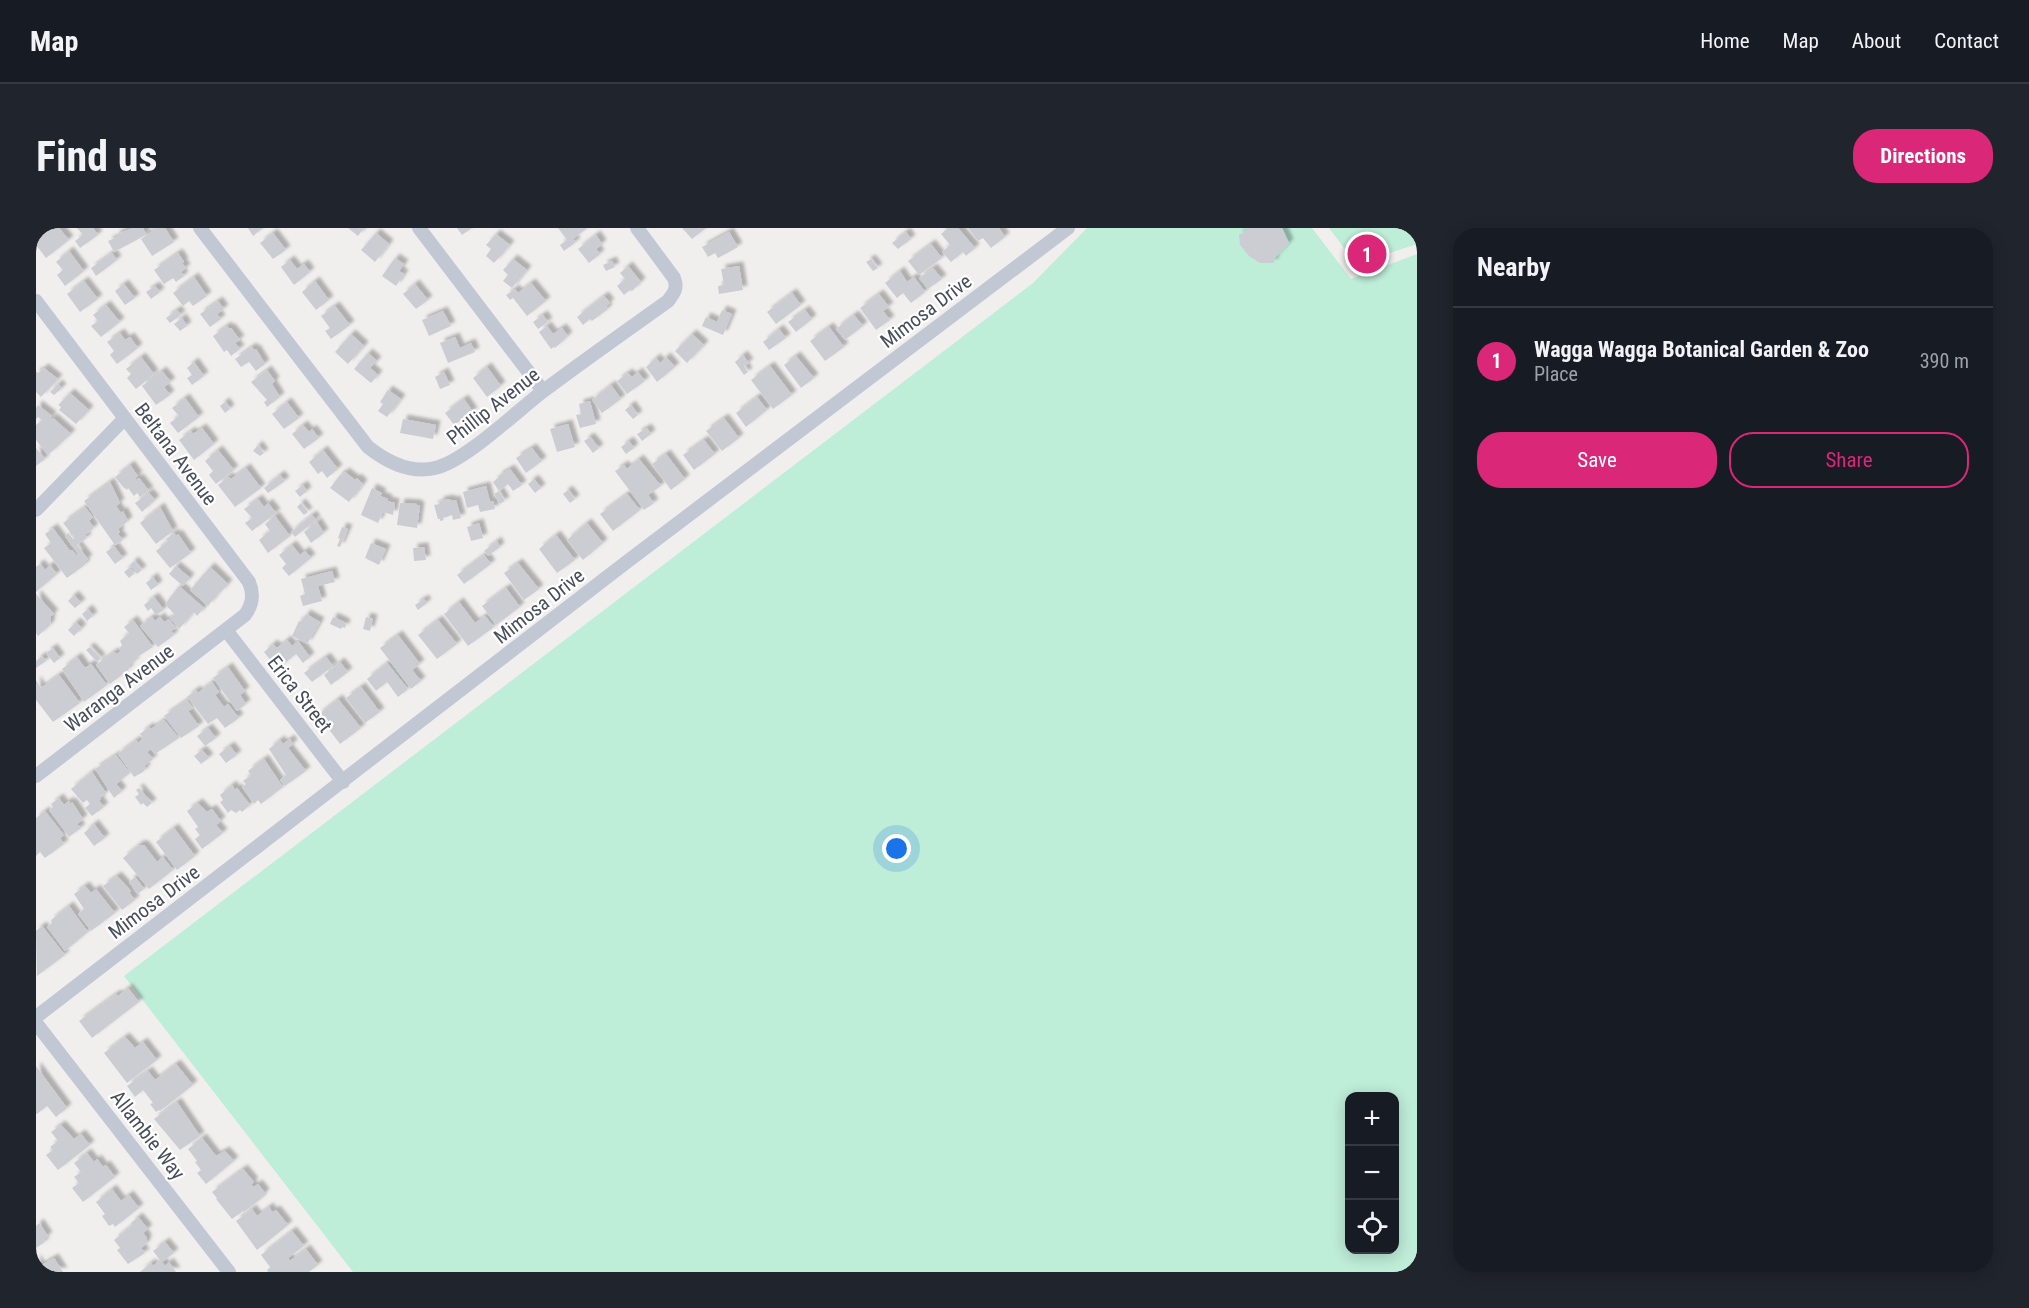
<!DOCTYPE html>
<html lang="en">
<head>
<meta charset="utf-8">
<style>
  body { margin:0; font-family:"Roboto Condensed",sans-serif; background:#20242c; color:#f1f3f6 }
  .controls { position:absolute; right:18px; bottom:18px; display:grid; overflow:hidden; border-radius:12px; box-shadow:0 3px 15px #0003 }
  .controls button { width:54px; height:54px; display:grid; place-items:center; padding:0; border:0; border-bottom:2px solid #363941; background:#171b24; color:#f1f3f6; font:30px sans-serif }
  .you { position:absolute; left:861px; top:621px; width:21px; height:21px; margin:-15px; border:4px solid #fff; border-radius:50%; background:#1a73e8; box-shadow:0 0 0 9px #1a73e833 }
  .badge { display:grid; place-items:center; width:39px; height:39px; border-radius:50%; background:#db2777; color:#fff; font-size:20px; font-weight:700 }
  .pin { position:absolute; translate:-50% -50%; border:3px solid #fff; box-shadow:0 2px 6px #0006 }
  .list { margin:0; padding:0; list-style:none }
  h2 { display:flex; justify-content:space-between; align-items:center; height:78px; margin:0; padding:0 24px; font-size:26px }
  h2 small { font-size:20px; font-weight:400; color:#9ea1a6 }
  .list li { display:grid; grid-template-columns:39px 1fr auto; gap:18px; align-items:center; box-sizing:border-box; height:108px; padding:0 24px; border-top:2px solid #363941 }
  .list b { display:block; font-size:22px; white-space:nowrap }
  .list p { margin:0; font-size:20px; white-space:nowrap; color:#9ea1a6 }
  .list em { font-size:20px; font-style:normal; color:#9ea1a6 }
  .actions { display:flex; gap:12px; padding:18px 24px }
  .actions a { flex:1; padding:14px 0; border:2px solid #db2777; border-radius:24px; text-align:center; font-size:21px; color:#db2777 }
  .actions .main { background:#db2777; color:#fff }
  .icon { flex:none; width:33px; height:33px; fill:none; stroke:currentColor; stroke-width:2; stroke-linecap:round; stroke-linejoin:round }
  .map { position:relative; flex:none; width:1381px; height:1044px; overflow:hidden; border-radius:24px }
  header { display:flex; align-items:center; gap:36px; box-sizing:border-box; height:84px; padding:0 30px; background:#171b24; border-bottom:2px solid #363941 }
  header strong { font-size:28px }
  nav { display:flex; gap:33px; margin-inline-start:auto; font-size:21px }
  .intro { display:flex; align-items:center; justify-content:space-between; box-sizing:border-box; height:144px; padding:0 36px }
  h1 { margin:0; font-size:42px }
  .button { padding:15px 27px; border-radius:24px; background:#db2777; color:#fff; font-size:21px; font-weight:700 }
  main { display:flex; gap:36px; padding:0 36px }
  aside { flex:1; background:#171b24; border-radius:24px; box-shadow:0 3px 15px #0003 }
  .map>svg:first-child { display:block }
</style>
</head>
<body>
<header>
<strong>Map</strong>
<nav><a>Home</a><a>Map</a><a>About</a><a>Contact</a></nav>
</header>
<div class="intro"><h1>Find us</h1><a class="button">Directions</a></div>
<main>
<div class="map">
<svg width="1381" height="1044" viewBox="0 0 1381 1044">
  <defs>
    <filter id="shadow"><feDropShadow dx="4.5" dy="-4.5" stdDeviation="1.5" flood-color="#0004"/></filter>
  </defs>
  <rect width="100%" height="100%" fill="#f1efee"/>
  <path fill="#beedd8" fill-rule="evenodd" d="M1051,0H1276L1315,51L1381,26V1044H317L88,748L997,55ZM1314,868H1358V1022H1314Z
    M1293,0H1381V16L1320,36Z"/>
  <path fill="#cbcdd3" filter="url(#shadow)" d="M7,0H23L33,12L10,30L0,17V5Z
    M41,0H57L62,7L44,20L39,13L47,7Z
    M97,0H107L110,7L78,24L72,13L81,9L79,7Z
    M121,0H129L138,14L116,28L105,11Z
    M212,0H227L217,8Z
    M312,0H328L322,8Z
    M421,0H436L426,7Z
    M522,0H549L550,1L537,11L540,14L528,23L524,17L531,12Z
    M646,0H670L656,11Z
    M912,0H922L939,20L930,28L927,24L915,34L906,24L914,17L905,6Z
    M932,0H963L969,9L955,20L947,10L942,13Z
    M1211,0H1246L1253,15L1238,31V35H1224L1213,28L1204,17L1203,6H1206Z
    M693,4L702,19L682,30L679,25L672,29L666,19Z
    M870,4L875,11L862,21L856,15Z
    M237,5L250,22L237,31L224,15Z
    M340,5L353,16L339,34L325,22Z
    M460,6L474,17L458,35L450,28L455,21L450,17Z
    M560,7L566,16L560,21L564,26L553,35L542,21Z
    M895,16L906,30L883,47L872,33Z
    M33,23L48,43L29,58L21,47L27,42L20,34Z
    M76,25L81,32L60,48L55,40Z
    M142,25L148,34L146,35L150,40L145,44L148,48L140,54L137,50L128,56L118,42Z
    M359,30L368,36L363,43L368,46L360,58L346,48Z
    M477,31L491,42L476,60L467,53L472,47L467,42Z
    M835,31L842,40L837,43L830,34Z
    M254,32L261,41L268,36L274,44L258,57L245,39Z
    M576,33L579,39L570,43L567,37Z
    M592,38L605,54L596,63L594,62L588,67L581,58L589,51L584,45Z
    M703,38L707,62L683,66L682,58L688,57L685,41Z
    M897,40L906,51L892,61L883,50Z
    M864,43L871,54L878,49L889,64L875,75L867,65L861,70L849,55Z
    M158,49L171,68L157,78L153,73L147,78L137,65Z
    M48,53L62,71L44,84L31,66Z
    M279,53L293,72L280,82L266,64Z
    M495,55L510,73L491,88L477,70L474,72L470,67L479,61L482,65Z
    M88,56L99,70L89,77L79,63Z
    M379,56L392,72L380,81L367,66Z
    M119,58L124,64L115,71L110,64Z
    M756,65L765,77L740,96L731,84Z
    M843,66L853,79L847,83L854,92L840,102L824,80Z
    M568,68L574,75L570,78L572,81L556,93L554,91L547,97L541,89Z
    M182,73L188,81L181,86L185,91L174,99L164,86Z
    M70,77L84,94L65,109L55,98L62,93L57,87Z
    M299,78L314,97L295,111L289,103L294,100L285,88Z
    M141,82L145,87L134,95L130,90Z
    M686,82L696,86L687,107L666,98L670,89L681,94Z
    M769,82L776,91L760,104L752,94Z
    M407,83L415,98L393,108L386,92Z
    M507,87L512,94L502,101L497,94Z
    M818,87L827,98L809,112L800,101Z
    M146,90L151,98L144,103L138,96Z
    M191,98L193,101L195,100L204,112L199,115L204,121L195,128L191,122L188,124L177,108Z
    M511,98L517,106L526,100L532,108L519,120L518,119L515,121L503,104Z
    M793,99L808,119L789,133L774,113Z
    M743,101L750,110L733,122L727,114Z
    M84,105L89,112L94,109L102,120L81,136L74,127L78,123L71,114Z
    M315,106L328,118L312,136L299,124Z
    M656,106L668,117L651,135L639,123Z
    M419,109L424,120L435,115L439,124L412,135L404,115Z
    M216,119L218,122L220,121L229,136L220,143L213,134L205,139L199,131Z
    M332,125L341,133L334,140L342,147L335,155L318,141Z
    M707,127L713,135L708,138L712,144L708,147L699,134Z
    M760,128L778,150L765,160L748,137Z
    M105,129L118,146L100,161L91,150L95,146L90,141Z
    M630,129L639,139L621,154L610,139L620,130L624,135Z
    M158,134L168,148L156,157L151,150L156,147L151,140Z
    M734,138L756,167L737,181L715,152Z
    M451,139L465,158L451,169L437,150Z
    M8,140L22,151L5,169L0,164V143L2,145Z
    M231,142L239,153L236,156L244,169L231,179L228,174L231,172L215,154Z
    M126,143L135,154L128,159L134,167L120,177L106,158Z
    M408,144L414,157L404,161L399,149Z
    M602,144L609,153L591,166L581,153L592,145L596,149Z
    M22,156L26,160L18,167L14,164Z
    M575,157L585,171L566,185L556,172Z
    M352,162L365,171L351,189L342,183L347,176L344,174Z
    M34,165L53,182L40,196L23,182L25,179L22,177Z
    M721,169L731,182L710,199L700,185Z
    M149,170L163,189L142,205L134,195L143,188L136,180Z
    M428,171L437,184L418,197L409,185Z
    M554,173L560,196L544,200L540,187L545,186L543,176Z
    M189,174L194,181L189,185L184,178Z
    M251,174L263,190L248,201L236,186Z
    M2,177L16,188L10,195L2,189L0,191V180Z
    M595,177L602,187L597,191L589,182Z
    M17,190L35,206L12,227L0,212V197L6,192L9,196Z
    M688,190L703,210L686,223L670,203Z
    M367,191L400,197L397,211L364,205Z
    M532,196L539,219L521,224L514,201Z
    M267,197L273,204L276,201L283,210L268,221L256,206Z
    M166,200L178,216L158,232L143,212L155,203L157,206Z
    M611,200L615,206L606,213L601,206Z
    M554,209L563,220L557,225L548,213Z
    M668,212L679,226L658,242L647,227Z
    M593,213L598,220L590,226L585,219Z
    M222,217L228,225L224,228L217,223Z
    M0,220L9,231L0,238Z
    M496,220L506,233L490,245L480,230Z
    M182,222L198,242L180,256L173,247L177,243L169,233Z
    M287,222L302,241L291,250L286,243L282,246L273,234Z
    M630,226L649,251L635,262L616,236Z
    M603,231L625,258L612,267L618,275L608,282L579,243L588,237L591,241Z
    M94,237L102,248L99,250L100,252L103,250L113,263L104,269L101,265L98,268L92,260L91,262L87,259L79,249Z
    M210,240L225,260L199,279L182,257L192,249L195,251Z
    M474,241L486,257L477,263L472,256L463,263L457,254L463,249L462,248Z
    M309,244L319,252L321,250L327,256L313,274L294,260L305,246L306,247Z
    M244,247L249,253L232,265L228,260Z
    M498,251L505,260L499,265L492,256Z
    M74,254L84,275L80,278L85,285L87,283L92,293L82,301L84,304L82,306L87,312L79,317L48,273Z
    M267,257L271,263L264,269L259,263Z
    M450,258L454,274L457,273L459,281L444,284L442,277L431,280L427,264Z
    M336,260L346,265L344,268L352,271L351,273L359,275L357,287L347,284L342,295L325,287Z
    M532,262L539,271L534,275L527,266Z
    M463,263L469,273L464,276L458,266Z
    M113,265L119,272L106,284L99,275Z
    M591,266L604,282L577,303L564,286Z
    M222,271L228,279L232,275L240,285L216,303L209,295L216,290L208,281Z
    M414,271L415,273L420,272L425,290L417,292L416,287L407,290L408,292L404,293V291H402L398,277L404,276L403,273Z
    M265,275L272,284L268,287L261,279Z
    M364,275L381,276V277L384,278L381,300L361,297Z
    M49,279L57,289L53,293L58,300L49,307L51,310L41,317L52,331L48,334L50,336L31,350L8,320L15,315L9,306L17,300L34,323L36,322L41,328L42,326L29,308L32,305L37,311L39,310L27,295Z
    M124,279L137,303L120,316L104,295Z
    M276,287L280,292L259,309L255,304Z
    M239,288L254,308L232,325L223,312L234,303L229,296Z
    M281,294L288,305L275,315L268,304Z
    M443,295L447,310L435,313L431,299Z
    M551,295L567,315L547,332L531,312Z
    M306,299L312,301L304,319L301,318L304,311L302,310Z
    M138,305L140,308L142,306L155,325L134,340L120,323L132,313L130,311Z
    M520,307L539,332L521,345L503,321Z
    M461,313L464,319L452,328L448,323Z
    M335,315L350,321L343,337L329,330Z
    M256,317L264,327L269,323L275,330L253,348L246,340L250,336L243,327Z
    M78,318L87,330L79,336L70,324Z
    M388,319L390,332L378,333L377,320Z
    M448,327L455,336L428,356L421,347Z
    M98,333L106,342L101,346L94,337Z
    M482,335L503,361L488,372L468,345Z
    M4,336L9,342L14,337L21,346L0,364V339Z
    M140,338L154,350L147,358L133,346Z
    M94,339L98,346L93,350L88,344Z
    M174,339L192,356L184,365L183,364L172,378L154,362Z
    M296,343L299,354L282,358L286,373L267,378L264,368L269,366L265,351Z
    M117,349L122,357L115,362L110,355Z
    M143,358L168,380L161,388L158,384L143,401L134,390L138,386L129,376Z
    M470,360L484,379L460,397L446,378Z
    M0,366L18,386L15,388L14,397L2,408L0,405Z
    M38,367L45,375L39,380L32,373Z
    M118,369L128,382L120,387L115,380L112,383L108,377Z
    M388,371L391,375L382,382L379,377Z
    M423,374L439,395L449,388L458,399L432,418L408,386Z
    M52,381L57,388L51,393L46,386Z
    M270,386L284,394L271,416L256,408L263,393L265,394Z
    M116,389L119,393L124,389L128,394L133,391L140,400L135,403L138,407L122,419L104,398Z
    M297,389L308,394L310,397L309,400L306,399L305,401L294,396Z
    M330,389L337,391L334,403L327,401Z
    M97,392L117,419L98,431L99,433L94,437L92,442L74,456L60,437L78,424L81,426L85,423L83,421L86,417L84,413L93,405L88,399Z
    M402,392L421,416L401,431L382,407Z
    M40,394L46,400L38,408L32,402Z
    M362,407L384,436L376,442L385,453L375,461L344,420Z
    M251,412L256,418L262,413L274,429L267,435L260,426L241,441L228,424L237,416L241,420Z
    M54,419L65,430L61,434L50,422Z
    M17,420L24,430L18,435L10,425Z
    M6,428L10,433L0,440V433Z
    M41,429L49,440L55,436L71,457L48,474L26,441Z
    M290,429L297,438L276,454L268,445Z
    M304,434L312,444L295,457L288,447Z
    M351,435L372,461L362,469L351,454L340,463L331,451Z
    M192,439L209,463L204,467L210,476L201,483L177,450Z
    M23,447L44,475L17,494L0,472V452L5,460Z
    M176,454L183,464L179,467L188,479L192,476L203,490L189,500L181,490L172,496L151,469L160,462L162,465Z
    M325,459L344,484L329,495L310,470Z
    M302,471L325,500L304,516L282,487Z
    M151,472L157,480L152,483L163,498L145,510L128,488Z
    M128,492L143,510L119,526L115,521L111,524L117,531L108,538L110,540L107,544L98,549L82,526L100,512L102,515L107,510L104,506L113,499L115,501Z
    M172,500L180,510L169,518L161,508Z
    M254,511L257,516L252,520L270,543L249,558L244,552L250,547L233,521L244,512L247,516Z
    M194,518L201,527L190,535L183,526Z
    M166,522L173,530L165,536L158,528Z
    M80,527L94,545L80,556L86,563L78,570L59,541Z
    M228,531L247,559L225,576L222,572L218,576L206,559L210,556L207,553L215,547L212,543Z
    M56,544L70,565L64,570L65,571L63,573L68,579L56,588L49,580L54,576L51,572L47,575L35,561Z
    M196,557L199,562L201,560L214,577L206,584L204,582L200,585L195,582L192,585L184,574L187,572L184,567Z
    M103,560L116,575L111,579L107,575L105,577L99,569L103,566L100,562Z
    M23,570L28,577L33,573L34,576L36,574L47,591L41,596L45,600L33,609L13,582L17,579L15,576Z
    M162,575L171,584L176,581L185,593L180,597L187,605L166,621L159,611L164,607L159,601L162,599L151,583Z
    M9,583L28,607L24,610L28,616L9,630L4,624L0,628V590Z
    M58,596L69,610L58,618L48,605Z
    M138,600L159,628L141,642L120,614Z
    M103,617H108L121,634L127,629L137,642L113,661L87,630Z
    M81,648L95,663L93,664L99,672L86,682L67,658Z
    M99,649L108,661L102,666L93,654Z
    M49,658L55,665L60,661L79,685L55,703L42,686L48,681L38,666Z
    M33,678L52,704L29,723L11,699L16,695L15,692Z
    M6,698L29,727L1,748L0,703Z
    M92,760L103,774L56,810L43,793L80,766L82,768Z
    M89,809L99,820L107,814L121,832L91,855L68,825Z
    M140,836L157,857L124,883L123,882L120,884L114,876L117,875L107,862L99,869L91,858L112,843L119,852Z
    M0,838L31,880L20,889L11,878L1,886L0,885Z
    M141,874L164,908L144,922L118,891Z
    M25,897L38,911L45,906L54,917L22,942L10,927L17,922L14,919L22,913L15,904Z
    M166,910L180,928L189,923L198,933L170,956L161,945L165,942L159,934L161,933L152,921Z
    M51,925L58,934L61,931L67,939L70,937L79,949L47,974L36,960L43,955L38,949L45,944L38,935Z
    M207,941L218,954L215,956L218,959L222,956L229,965L225,969L226,970L208,984L207,983L196,991L180,971L181,970L176,964Z
    M76,961L85,973L93,967L103,980L79,999L77,996L73,998L66,988L69,986L60,974Z
    M233,979L236,984L240,982L252,997L221,1022L200,993L216,981L221,988Z
    M102,989L112,1001L107,1005L111,1010L110,1016L105,1020L109,1025L92,1036L81,1022L84,1020L78,1012L96,997L95,995Z
    M3,995L12,1008L7,1012L9,1014L0,1020V998Z
    M256,1003L268,1018L252,1030L254,1033L270,1021L282,1037L273,1044H232L231,1042L234,1039L225,1027Z
    M129,1014L138,1025L126,1034L129,1038L133,1034L140,1044H104L115,1035L117,1038L124,1032L117,1023Z
    M0,1030L4,1038L18,1030L27,1044H0Z"/>
  <g fill="none" stroke-linecap="round" stroke-linejoin="round">
    <path stroke="#c2c8d3" stroke-width="14" d="M164,0L332,219C351,234 374,246 399,240C428,234 480,184 506,164C547,133 590,103 632,73C638,65 642,60 638,50L601,0
      M383,0L507,163
      M0,73L213,354C218,366 217,376 209,387L0,548
      M0,282L89,190
      M190,402L307,554
      M0,789L588,336L1032,0
      M0,795L193,1044"/>
  </g>
  <g text-anchor="middle" stroke-width="4.5" stroke-linejoin="round" paint-order="stroke">
    <g font-size="20" fill="#474e5b" stroke="#fff">
      <text transform="translate(890 83) rotate(-37)" y="7">Mimosa Drive</text>
      <text transform="translate(457 178) rotate(-38)" y="7">Phillip Avenue</text>
      <text transform="translate(140 226) rotate(53)" y="7">Beltana Avenue</text>
      <text transform="translate(503 378) rotate(-38)" y="7">Mimosa Drive</text>
      <text transform="translate(83 460) rotate(-37)" y="7">Waranga Avenue</text>
      <text transform="translate(264 466) rotate(52)" y="7">Erica Street</text>
      <text transform="translate(118 674) rotate(-37)" y="7">Mimosa Drive</text>
      <text transform="translate(112 907) rotate(52)" y="7">Allambie Way</text>
    </g>
  </g>
</svg>
<div class="controls">
<button>+</button>
<button>−</button>
<button><svg class="icon" aria-label="locate" viewBox="0 0 24 24"><circle cx="12" cy="12" r="6"/><path d="M12 2v4M12 18v4M2 12h4M18 12h4"/></svg></button>
</div>
<div class="you"></div>
<div class="pin badge" style="left:1331px;top:26px">1</div>
</div>
<aside>
<h2>Nearby<small></small></h2>
<ul class="list">
<li><span class="badge">1</span><div><b>Wagga Wagga Botanical Garden &amp; Zoo</b><p>Place</p></div><em>390 m</em></li>
</ul>
<div class="actions"><a class="main">Save</a><a>Share</a></div>
</aside>
</main>
</body>
</html>
